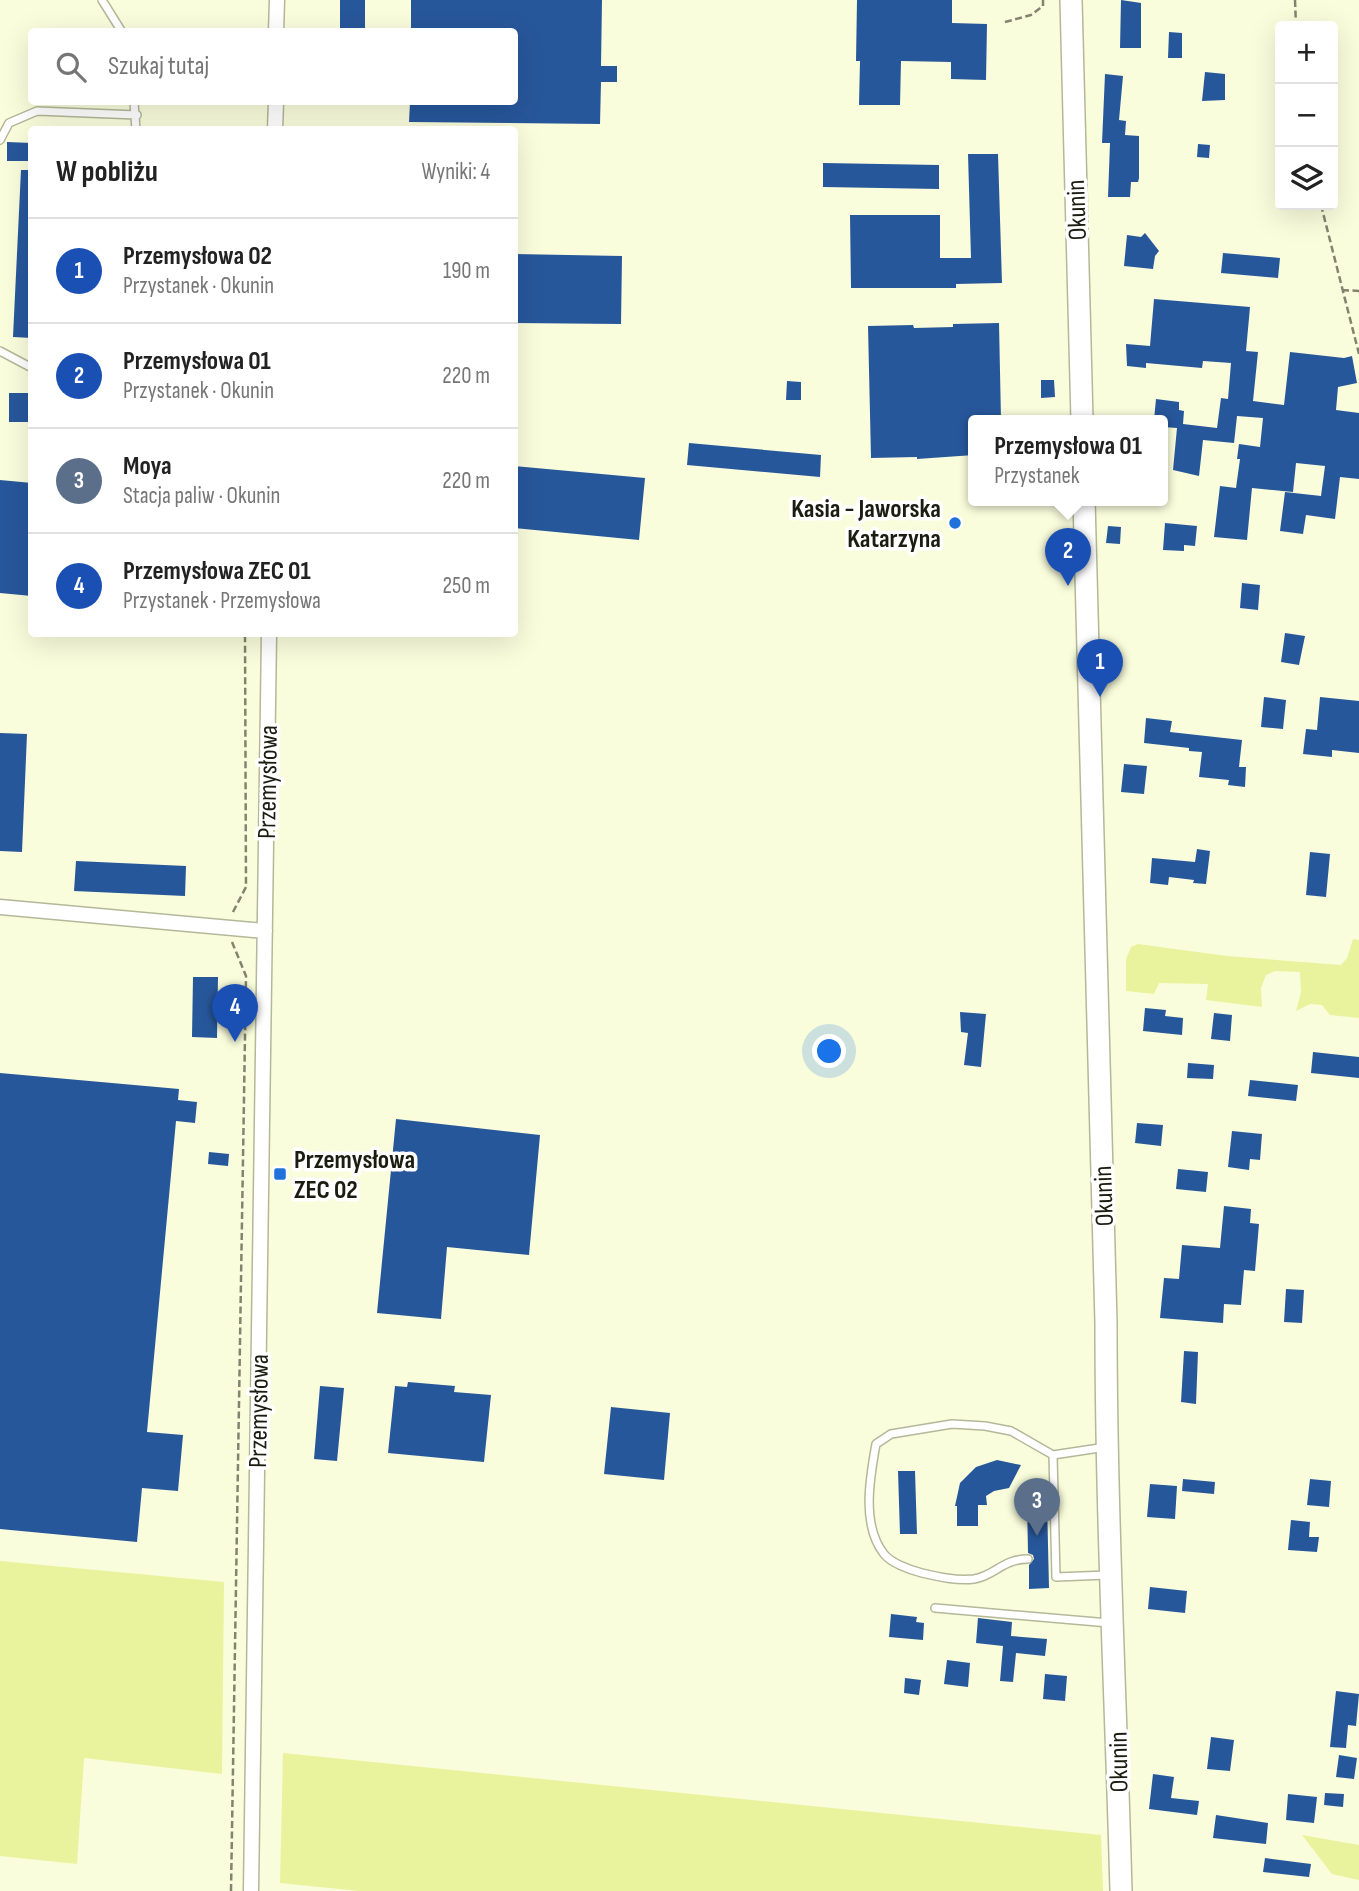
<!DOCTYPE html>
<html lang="pl">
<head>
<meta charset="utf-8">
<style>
  body { margin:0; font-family:"Sofia Sans Condensed",sans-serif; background:#f6f6f6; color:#222 }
  .controls { position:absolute; right:21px; top:21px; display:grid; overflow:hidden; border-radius:7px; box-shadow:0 7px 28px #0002 }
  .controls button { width:63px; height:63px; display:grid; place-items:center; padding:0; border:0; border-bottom:2px solid #e0e0e0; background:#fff; color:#222; font:35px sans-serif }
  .you { position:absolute; left:830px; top:1052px; width:24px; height:24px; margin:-18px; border:5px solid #fff; border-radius:50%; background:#1a73e8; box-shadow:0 0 0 10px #1a73e833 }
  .badge { display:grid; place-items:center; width:46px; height:46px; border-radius:50%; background:#2071db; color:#fff; font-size:23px; font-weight:700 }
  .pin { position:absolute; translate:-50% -58px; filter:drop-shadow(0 2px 4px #0008) }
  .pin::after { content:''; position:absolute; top:37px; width:24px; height:21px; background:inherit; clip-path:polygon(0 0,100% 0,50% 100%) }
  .popup { position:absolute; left:968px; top:415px; width:200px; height:91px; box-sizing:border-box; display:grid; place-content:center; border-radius:7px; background:#fff; filter:drop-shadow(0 2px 5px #0005); font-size:23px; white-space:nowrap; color:#767676 }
  .popup b { font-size:26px; color:#222 }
  .popup::after { content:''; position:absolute; left:50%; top:100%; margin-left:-14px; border:14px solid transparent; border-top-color:#fff }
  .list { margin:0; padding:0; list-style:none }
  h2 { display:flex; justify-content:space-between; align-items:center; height:91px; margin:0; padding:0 28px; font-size:30px }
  h2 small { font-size:23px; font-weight:400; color:#767676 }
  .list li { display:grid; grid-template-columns:46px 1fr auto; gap:21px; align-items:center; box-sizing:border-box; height:105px; padding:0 28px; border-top:2px solid #e0e0e0 }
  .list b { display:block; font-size:26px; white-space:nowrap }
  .list p { margin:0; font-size:23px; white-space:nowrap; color:#767676 }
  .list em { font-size:23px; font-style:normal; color:#767676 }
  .icon { flex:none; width:38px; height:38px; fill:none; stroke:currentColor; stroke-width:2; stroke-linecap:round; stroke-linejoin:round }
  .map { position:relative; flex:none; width:1359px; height:1891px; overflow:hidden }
  .search { position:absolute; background:#fff; box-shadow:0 7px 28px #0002; left:28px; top:28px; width:490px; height:77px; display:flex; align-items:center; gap:18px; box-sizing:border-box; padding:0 24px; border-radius:7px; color:#767676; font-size:26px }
  .panel { position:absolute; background:#fff; box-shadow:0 7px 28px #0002; left:28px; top:126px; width:490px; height:511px; border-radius:7px }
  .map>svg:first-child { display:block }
</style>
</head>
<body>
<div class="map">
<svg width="1359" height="1891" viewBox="0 0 1359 1891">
  <rect width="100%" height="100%" fill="#f9fddc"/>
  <path fill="#e9f39d" d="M1353,939L1359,940V1018L1330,1015L1322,1005L1310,1004L1296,1011L1301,992L1300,972L1275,971L1266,975L1261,988L1262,1007L1206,1000L1208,984L1159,983L1154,994L1126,991V959L1131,947L1138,944L1227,956L1341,965L1347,958Z
    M0,1561L224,1582L222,1774L84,1758L77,1864L0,1856Z
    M283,1753L1101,1835L1103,1891H359L280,1883Z
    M1302,1835L1359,1845V1880L1332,1874Z"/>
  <path fill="#27579b" d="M340,0H365V32H340Z
    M411,0H602L601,66H617V82H601L600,124L409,122L410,102H514V32H411Z
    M857,0H952V23L987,24L986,80L951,79V62L901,61L900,105H859L860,61H856Z
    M1121,0L1141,3V48H1120Z
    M1169,32L1182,33V58H1168Z
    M1205,72L1225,74V100L1202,101Z
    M1105,74L1123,76L1119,120L1126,121L1125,135L1139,136V178L1138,182H1131L1130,197H1108L1110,143H1102Z
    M7,142L32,143V161H7Z
    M1198,144L1210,145L1209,158L1197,157Z
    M968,154H998L1002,283L956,284V288H851L850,215H940V258H971Z
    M823,163L939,165V189L823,187Z
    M21,170H32V338L13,337Z
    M1145,233L1159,251L1155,256L1153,269L1124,266L1127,235L1141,237Z
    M1223,253L1280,258L1278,278L1221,273Z
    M514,254L622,256L621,324L514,323Z
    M1154,299L1250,307L1246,351L1258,352L1253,401L1284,405L1290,352L1344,358L1352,356L1357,383L1338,387L1336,410L1359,413V479L1340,477L1335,519L1306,515L1303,534L1280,531L1285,492L1321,496L1325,466L1296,463L1293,492L1252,488L1247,540L1214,537L1220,486L1236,488L1240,459H1237L1239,444L1260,447L1263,418L1237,416L1234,443L1203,440L1199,476L1173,470L1177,428L1163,427V420H1154L1156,399L1179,402V410L1184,411L1183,424L1217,428L1221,398L1228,399L1231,363L1203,361L1202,368L1146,363V368L1127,366L1126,344L1150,346Z
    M999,323L1001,420H974V455L917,459V457L871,458L868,326L913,325L914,328L953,327V324Z
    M1041,380H1054L1055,397L1041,398Z
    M787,381L801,382V400H786Z
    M9,393H32V422H9Z
    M689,443L821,455L820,477L687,465Z
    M514,466L645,478L639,540L514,528Z
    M0,480L32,483V596L0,593Z
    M1165,523L1197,526L1195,546L1184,545V551L1163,550Z
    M1108,526L1121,527L1120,544L1106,543Z
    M1242,583L1260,585L1258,610L1240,608Z
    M1285,633L1305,636L1299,665L1281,662Z
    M1264,697L1286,700L1283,729L1261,727Z
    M1320,697L1359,701V753L1332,750V757L1303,754L1306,729L1317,730Z
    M1146,718L1172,721L1170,732L1242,740L1239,767H1246L1245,787L1228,785L1229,780L1199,777L1202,752L1189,751V748L1144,743Z
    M0,733L27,734L22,852L0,851Z
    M1124,764L1147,766L1144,794L1121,792Z
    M1197,849L1210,851L1206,884L1193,883L1194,880L1169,877L1168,885L1150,883L1152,858L1195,862Z
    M1310,852L1330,854L1326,897L1306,895Z
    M76,861L186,866L185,896L74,891Z
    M193,977H218L217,1038L192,1037Z
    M1145,1008L1166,1010L1165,1016L1183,1018L1182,1035L1143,1031Z
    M960,1012L986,1014L981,1067L964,1065L968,1033L961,1032Z
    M1214,1013L1232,1015L1230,1041L1211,1039Z
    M1313,1052L1359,1057V1078L1311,1073Z
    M1188,1063L1214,1065L1213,1079L1187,1078Z
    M0,1073L179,1089L178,1100L197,1102L195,1123L176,1121L147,1432L183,1435L178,1491L142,1488L137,1542L0,1529Z
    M1250,1080L1298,1085L1296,1101L1248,1096Z
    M396,1119L540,1135L529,1255L447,1247L441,1319L377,1313Z
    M1137,1123L1163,1125L1161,1146L1135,1143Z
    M1232,1131L1262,1134L1260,1160L1250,1159L1249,1170L1228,1167Z
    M209,1152L229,1154L228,1166L208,1164Z
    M1178,1169L1208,1172L1206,1192L1176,1189Z
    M1224,1206L1251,1209L1250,1223L1259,1224L1255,1271L1244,1270L1241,1305L1224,1304L1223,1323L1160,1318L1164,1278L1179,1279L1182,1245L1220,1248Z
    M1286,1289L1304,1290L1302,1323L1284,1322Z
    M1184,1351L1198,1352L1196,1404L1181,1402Z
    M408,1382L455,1386L454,1392L491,1395L484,1462L388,1453L395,1386L407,1387Z
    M320,1386L344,1388L337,1461L314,1459Z
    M611,1407L670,1413L664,1480L604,1474Z
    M997,1460L1021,1465L1009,1488L994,1491L986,1496L987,1505H978V1526H957V1506H955L960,1483L976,1467Z
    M898,1471H915L917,1534H900Z
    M1183,1479L1215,1482L1214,1494L1182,1491Z
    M1310,1479L1331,1481L1329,1507L1307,1505Z
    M1150,1484L1177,1486L1175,1519L1147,1517Z
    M1041,1485L1047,1501L1049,1588L1029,1589V1565L1034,1559L1033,1555L1028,1553L1027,1499L1023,1493Z
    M1291,1520L1310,1522L1309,1537H1319L1317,1552L1288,1550Z
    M1150,1587L1187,1591L1185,1613L1148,1609Z
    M891,1614L917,1617L916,1622L924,1623L923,1640L889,1637Z
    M978,1618L1012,1622L1011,1636L1047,1639L1045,1656L1016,1653L1013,1682L1000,1681L1003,1646L976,1643Z
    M947,1660L970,1663L968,1687L944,1684Z
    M1045,1674L1067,1676L1065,1701L1043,1699Z
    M905,1678L921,1680L919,1695L904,1693Z
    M1336,1691L1359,1694L1356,1726L1348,1725L1346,1748L1330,1747Z
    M1211,1737L1234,1740L1230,1771L1207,1769Z
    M1339,1755L1357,1758L1354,1779L1336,1777Z
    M1153,1774L1174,1777L1171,1798L1199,1801L1197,1815L1149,1809Z
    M1325,1793L1344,1794L1343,1807L1324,1805Z
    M1288,1794L1317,1797L1314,1823L1286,1820Z
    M1216,1815L1268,1823L1266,1844L1213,1838Z
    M1265,1858L1311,1864L1309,1877L1263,1872Z"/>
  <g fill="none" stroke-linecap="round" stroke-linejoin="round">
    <g stroke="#b4b899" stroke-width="10">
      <path id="lane" d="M102,0L122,32
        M134,102L136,130
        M0,140L9,123L37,111L137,115
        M0,351L32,368
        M1106,1447L1053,1455L1056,1577L1107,1575
        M1028,1559C1002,1559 995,1576 974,1579C957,1581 939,1577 922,1573C910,1570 891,1563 884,1554C861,1525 870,1477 876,1444L891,1434L952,1424L985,1426L1011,1431L1053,1455
        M935,1608L1109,1623"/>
    </g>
    <g stroke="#b4b899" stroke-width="17">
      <path id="street" d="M276,32L277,0
        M275,130L276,102
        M0,907L265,931
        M251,1891L269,634"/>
    </g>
    <g stroke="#b4b899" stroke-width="24">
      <path id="secondary" d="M1071,0L1082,420
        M1084,500L1106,1323C1106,1512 1116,1702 1121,1891"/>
    </g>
    <path stroke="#82846f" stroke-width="2.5" stroke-dasharray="7 3.5" stroke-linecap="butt" d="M1295,0L1296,26
      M1005,22L1031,15L1043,6V0
      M1321,205L1359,354
      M1342,290L1359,291
      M233,912L246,887L245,634
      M231,1891L246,976L232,942"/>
    <use href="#lane" stroke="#fff" stroke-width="7"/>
    <use href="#street" stroke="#fff" stroke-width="14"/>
    <use href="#secondary" stroke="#fff" stroke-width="21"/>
  </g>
  <g fill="#2071db" stroke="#fff" stroke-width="2.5">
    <circle cx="955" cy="523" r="7"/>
    <rect x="273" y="1167" width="14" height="14" rx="3.5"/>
  </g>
  <g text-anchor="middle" stroke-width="7" stroke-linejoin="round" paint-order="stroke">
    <g font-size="26" fill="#1b1d11" stroke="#fff">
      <text transform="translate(1076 210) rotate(-92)" y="9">Okunin</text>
      <text transform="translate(267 782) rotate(-89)" y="9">Przemysłowa</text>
      <text transform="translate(1103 1196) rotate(-92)" y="9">Okunin</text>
      <text transform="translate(258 1411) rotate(-89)" y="9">Przemysłowa</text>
      <text transform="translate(1118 1762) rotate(-91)" y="9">Okunin</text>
    </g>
    <g font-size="26" font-weight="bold" fill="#1b1d11" stroke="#fff" text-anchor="end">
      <text x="941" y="517">Kasia - Jaworska<tspan x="941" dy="30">Katarzyna</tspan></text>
      <text x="294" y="1168" text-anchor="start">Przemysłowa<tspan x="294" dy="30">ZEC 02</tspan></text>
    </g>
  </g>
</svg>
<div class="controls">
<button>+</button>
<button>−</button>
<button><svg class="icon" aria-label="layers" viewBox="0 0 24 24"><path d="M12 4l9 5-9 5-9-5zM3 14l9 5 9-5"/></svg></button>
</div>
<div class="you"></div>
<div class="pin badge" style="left:1100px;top:697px;background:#1a4fb4">1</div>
<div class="pin badge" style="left:1068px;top:586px;background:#1a4fb4">2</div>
<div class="popup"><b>Przemysłowa 01</b>Przystanek</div>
<div class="pin badge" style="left:1037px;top:1536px;background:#5c6f8a">3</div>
<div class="pin badge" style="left:235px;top:1042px;background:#1a4fb4">4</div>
<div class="search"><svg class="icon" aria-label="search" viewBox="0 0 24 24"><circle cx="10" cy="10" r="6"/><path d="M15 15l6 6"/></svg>Szukaj tutaj</div>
<section class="panel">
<h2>W pobliżu<small>Wyniki: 4</small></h2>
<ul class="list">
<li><span class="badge" style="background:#1a4fb4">1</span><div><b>Przemysłowa 02</b><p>Przystanek · Okunin</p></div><em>190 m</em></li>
<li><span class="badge" style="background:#1a4fb4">2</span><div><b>Przemysłowa 01</b><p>Przystanek · Okunin</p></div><em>220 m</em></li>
<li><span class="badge" style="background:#5c6f8a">3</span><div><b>Moya</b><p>Stacja paliw · Okunin</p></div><em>220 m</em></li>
<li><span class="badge" style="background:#1a4fb4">4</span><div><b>Przemysłowa ZEC 01</b><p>Przystanek · Przemysłowa</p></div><em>250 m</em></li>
</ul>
</section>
</div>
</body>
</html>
